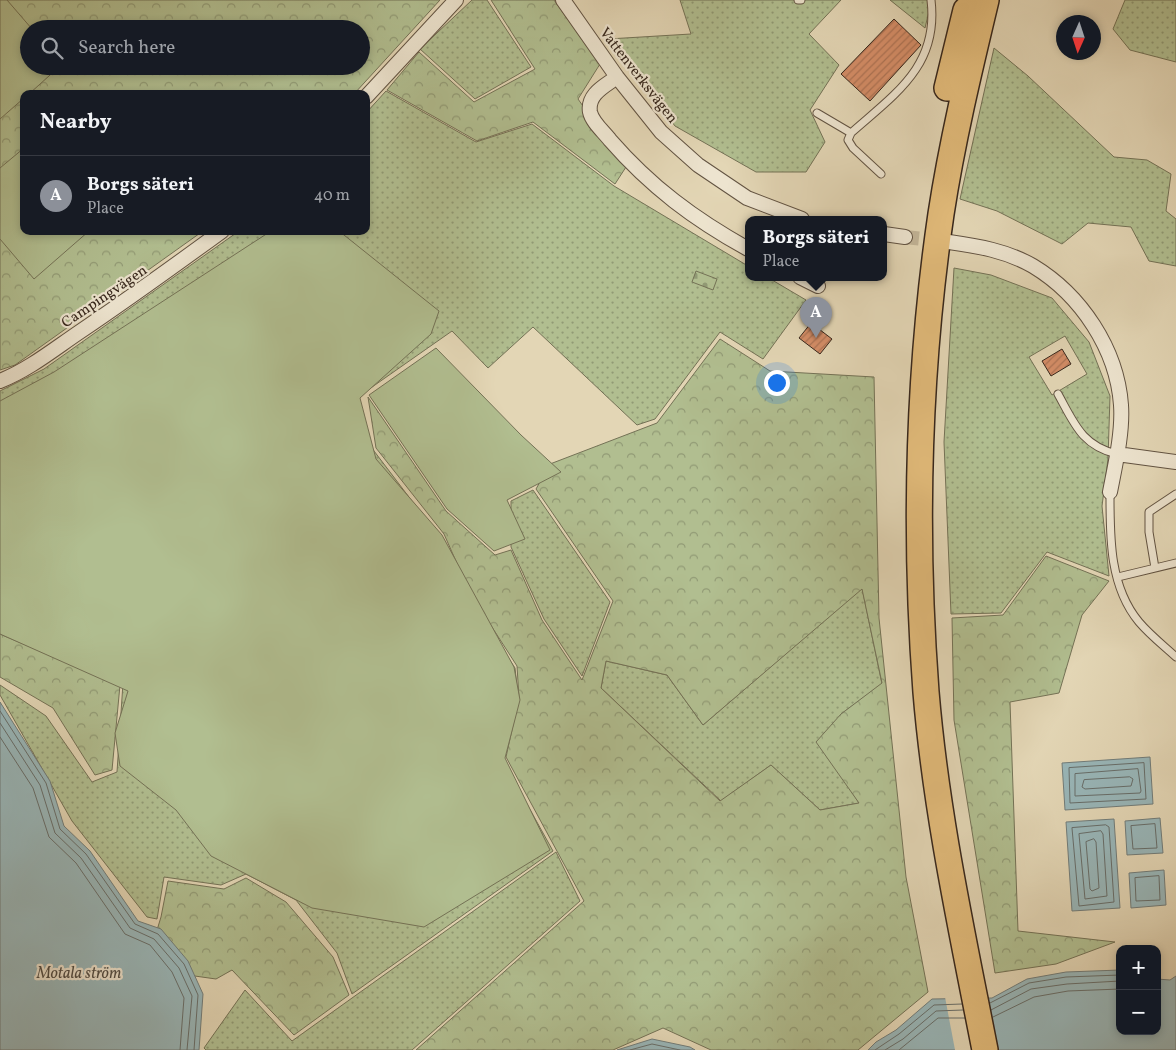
<!DOCTYPE html>
<html lang="en">
<head>
<meta charset="utf-8">
<style>
  body { margin:0; font-family:Vollkorn,serif; background:#20242c; color:#f1f3f6 }
  .controls { position:absolute; right:15px; bottom:15px; display:grid; overflow:hidden; border-radius:10px; box-shadow:0 2px 8px #0003 }
  .controls button { width:45px; height:45px; display:grid; place-items:center; padding:0; border:0; border-bottom:1px solid #363941; background:#171b24; color:#f1f3f6; font:25px sans-serif }
  .compass { position:absolute; left:1056px; top:15px; width:45px; height:45px; border-radius:50%; background:#171b24; box-shadow:0 2px 8px #0003; rotate:183deg }
  .you { position:absolute; left:776px; top:382px; width:18px; height:18px; margin:-12px; border:4px solid #fff; border-radius:50%; background:#1a73e8; box-shadow:0 0 0 8px #1a73e833 }
  .badge { display:grid; place-items:center; width:32px; height:32px; border-radius:50%; background:#8c9099; color:#fff; font-size:16px; font-weight:700 }
  .pin { position:absolute; translate:-50% -41px; filter:drop-shadow(0 1px 2px #0008) }
  .pin::after { content:''; position:absolute; top:26px; width:18px; height:15px; background:inherit; clip-path:polygon(0 0,100% 0,50% 100%) }
  .popup { position:absolute; left:745px; top:216px; width:142px; height:65px; box-sizing:border-box; display:grid; place-content:center; border-radius:10px; background:#171b24; filter:drop-shadow(0 1px 4px #0005); font-size:16px; white-space:nowrap; color:#9ea1a6 }
  .popup b { font-size:19px; color:#f1f3f6 }
  .popup::after { content:''; position:absolute; left:50%; top:100%; margin-left:-10px; border:10px solid transparent; border-top-color:#171b24 }
  .list { margin:0; padding:0; list-style:none }
  h2 { display:flex; justify-content:space-between; align-items:center; height:65px; margin:0; padding:0 20px; font-size:21px }
  h2 small { font-size:16px; font-weight:400; color:#9ea1a6 }
  .list li { display:grid; grid-template-columns:32px 1fr auto; gap:15px; align-items:center; box-sizing:border-box; height:80px; padding:0 20px; border-top:1px solid #363941 }
  .list b { display:block; font-size:19px; white-space:nowrap }
  .list p { margin:0; font-size:16px; white-space:nowrap; color:#9ea1a6 }
  .list em { font-size:16px; font-style:normal; color:#9ea1a6 }
  .icon { flex:none; width:28px; height:28px; fill:none; stroke:currentColor; stroke-width:2; stroke-linecap:round; stroke-linejoin:round }
  .map { position:relative; flex:none; width:1176px; height:1050px; overflow:hidden }
  .search { position:absolute; background:#171b24; box-shadow:0 2px 8px #0003; left:20px; top:20px; width:350px; height:55px; display:flex; align-items:center; gap:12px; box-sizing:border-box; padding:0 18px; border-radius:28px; color:#9ea1a6; font-size:19px }
  .panel { position:absolute; background:#171b24; box-shadow:0 2px 8px #0003; left:20px; top:90px; width:350px; height:145px; border-radius:10px }
  .map>svg:first-child { display:block }
</style>
</head>
<body>
<div class="map">
<svg width="1176" height="1050" viewBox="0 0 1176 1050">
  <defs>
    <pattern id="grass-dots" width="8" height="8" patternUnits="userSpaceOnUse" patternTransform="scale(1.25)"><rect width="8" height="8" fill="#b1be90"/><path d="M2 2h.1M6 6h.1" fill="none" stroke="#919a75" stroke-width="1.8" stroke-linecap="round"/></pattern>
    <pattern id="forest-crowns" width="20" height="18" patternUnits="userSpaceOnUse" patternTransform="scale(1.25)"><rect width="20" height="18" fill="#b1be90"/><path d="M2 6a3 3 0 1 1 6 0M12 15a3 3 0 1 1 6 0" fill="none" stroke="#919a75"/></pattern>
    <pattern id="cemetery-stones" width="16" height="16" patternUnits="userSpaceOnUse" patternTransform="scale(1.25)"><rect width="16" height="16" fill="#b1be90"/><path d="M2 7V4a2 2 0 0 1 4 0v3zM10 15v-3a2 2 0 0 1 4 0v3z" fill="#919a75"/></pattern>
    <pattern id="building-hatch" width="6" height="6" patternUnits="userSpaceOnUse" patternTransform="scale(1.25)"><rect width="6" height="6" fill="#d48d67"/><path d="M-1 1l2-2M0 6l6-6M5 7l2-2" fill="none" stroke="#ad7354"/></pattern>
  </defs>
  <rect width="100%" height="100%" fill="#e3d6b5"/>
  <filter id="stains"><feTurbulence type="fractalNoise" baseFrequency=".004" numOctaves="4"/><feColorMatrix values="0 0 0 0 .2 0 0 0 0 .09 0 0 0 0 .02 0 0 0 .5 -.17"/></filter>
  <radialGradient id="worn" r=".72"><stop offset=".6" stop-color="#630" stop-opacity="0"/><stop offset="1" stop-color="#630" stop-opacity=".3"/></radialGradient>
  <path fill="url(#grass-dots)" stroke="#747256" fill-rule="evenodd" d="M472,0H487L531,67L475,99L420,49Z
    M680,0H841L809,34L839,65L810,110L825,142L806,172H756L675,126L608,39L691,34Z
    M890,0H929L930,7L925,28Z
    M1125,0H1176V62L1130,50L1113,29Z
    M994,48L1028,76L1114,157L1147,160L1171,174L1166,211L1176,219V266L1149,261L1131,227L1088,223L1062,244L997,211L960,199Z
    M386,91L476,142L532,124L614,186L748,266V277H767L806,300L763,359L720,332L655,419L637,425L533,327L488,368L452,331L355,399L371,447L440,538L465,593L515,668L518,696L502,759L553,851L352,994L337,953L296,900L246,874L221,885L164,877L157,919L147,917L72,821L0,695V685L46,716L92,782L117,772L123,683L0,630V391L44,369L239,231H366V113Z
    M954,268L991,275L1052,298L1089,342L1110,396L1108,459L1102,506L1109,576L1047,552L1001,613L951,614L944,442ZM1065,336L1087,374L1052,395L1029,357Z
    M533,490L610,602L582,676L544,619L511,547V501Z
    M862,588L882,684L841,714L847,784L859,803L820,810L771,765L721,801L601,688L606,661L667,675L703,725Z
    M556,852L580,901L412,1050H206L204,1048L245,990L292,1041Z"/>
  <path fill="url(#forest-crowns)" stroke="#747256" fill-rule="evenodd" d="M0,0H440L354,94H24V231H203L15,365L0,370ZM29,29H361V66H29Z
    M491,0H554L600,64L578,99L626,167L615,184L533,122L477,141L387,90L419,52L474,102L535,69Z
    M720,339L770,371L874,377L879,618L906,877L928,992L858,1050H711L663,1028L613,1050H416L584,901L506,757L519,698L517,666L470,593L444,534L376,448L368,397L446,511L495,555L511,550L542,620L582,680L613,601L536,489L550,464L657,423ZM862,589L882,683L841,714L816,742L859,803L820,810L771,765L720,801L601,688L606,661L667,675L703,725Z
    M1046,556L1109,581L1082,615L1059,693L1010,702L1018,931L1115,942L1056,964L995,973L954,720L952,618L1003,615Z
    M0,634L120,685L112,770L95,775L53,708L0,677Z
    M246,878L286,902L333,957L349,995L294,1035L232,970L216,979L145,969L161,917L168,881L224,889Z"/>
  <path fill="url(#cemetery-stones)" stroke="#747256" d="M696,271L717,279L713,290L692,282Z"/>
  <path fill="#b1be90" stroke="#747256" d="M0,0H7L32,29H29V66H60L29,94H24V98L0,119Z
    M24,148V231H89L34,279L0,239V168Z
    M271,231H339L439,311L431,334L360,398L376,459L442,535L514,667L520,700L505,758L550,850L424,927L312,908L211,856L176,810L120,766L115,733L128,691L0,634V401L54,372Z
    M436,348L521,435L561,472L507,500L525,539L494,551L447,509L369,395Z"/>
  <path fill="#99b6b8" stroke="#727d7a" d="M0,702L50,781L64,826L90,851L138,921L161,929L188,961L203,994L199,1050H0Z
    M1150,757L1153,804L1065,810L1062,763Z
    M1160,818L1163,853L1127,855L1125,821Z
    M1114,819L1120,908L1072,911L1066,822Z
    M1164,870L1166,905L1131,908L1129,873Z
    M1120,970V1031H1157V979L1170,980L1176,976V1050H868L876,1042L896,1030L932,999L992,998L1027,979L1066,972Z
    M652,1039L690,1047L695,1050H617Z"/>
  <path fill="#e3d6b5" d="M985,996L995,1050H955L945,997Z"/>
  <g fill="none" stroke-linecap="round" stroke-linejoin="round">
    <path stroke="#686e6a" stroke-width="1" d="M0,711L46,783L60,829L86,854L135,924L158,934L184,964L198,995L194,1050
      M0,723L40,785L55,833L81,858L130,928L154,939L179,968L192,996L187,1050
      M0,737L33,788L49,837L76,863L125,934L150,945L172,972L184,998L180,1050
      M1144,763L1146,799L1070,803L1069,768Z
      M1138,769L1141,791L1140,793L1075,796V774Z
      M1130,777L1133,779L1131,786L1085,789L1082,787L1084,780Z
      M1155,824L1157,848L1133,849L1131,826Z
      M1106,825L1109,827L1114,902L1079,906L1072,828Z
      M1101,831L1103,834L1107,896L1085,899L1079,834Z
      M1094,839L1096,842L1099,888L1092,891L1090,889L1086,842Z
      M1159,876L1160,900L1136,901L1135,878Z
      M990,1003L1029,983L1066,977L1120,975
      M991,1010L1031,989L1067,984L1120,981
      M993,1017L1034,997L1068,991L1120,989
      M630,1050L652,1044L680,1050
      M875,1050L899,1034L934,1005L962,1004
      M885,1050L903,1039L936,1011L963,1010
      M899,1050L938,1018H965"/>
  </g>
  <path fill="url(#building-hatch)" stroke="#37271c" d="M894,19L921,45L870,101L841,74Z
    M811,323L832,339L820,354L799,338Z
    M1062,349L1071,364L1051,376L1042,361Z"/>
  <g fill="none" stroke-linecap="round" stroke-linejoin="round">
    <path stroke="#c1b396" stroke-width="14" stroke-dasharray="14 7" stroke-linecap="butt" d="M905,237L942,241"/>
    <g stroke="#625342" stroke-width="9">
      <path id="lane" d="M798,0H801
        M817,113L851,133
        M881,174L853,148L848,140L851,133C895,94 939,66 931,0
        M1058,394C1074,423 1082,446 1117,454
        M1110,492C1110,536 1109,586 1139,622C1150,635 1164,646 1176,657
        M1155,568L1149,532V512L1176,494
        M1118,577L1176,563"/>
    </g>
    <g stroke="#625342" stroke-width="16">
      <path id="street" d="M563,0L617,77L661,132L698,165L747,198L802,219
        M617,77C605,86 587,94 590,112C592,122 604,132 610,140C651,187 694,219 748,249
        M366,97L456,0
        M884,234L905,237
        M949,242C978,246 1007,251 1033,266C1081,295 1117,349 1121,405C1123,432 1115,466 1110,492
        M800,277L818,286
        M0,381C28,370 53,350 78,333C127,300 174,266 222,231
        M1117,454L1176,462"/>
    </g>
    <g stroke="#37271c" stroke-width="28">
      <path id="highway" d="M947,88L966,10
        M985,1050C962,932 936,813 926,692C914,533 918,372 941,214C952,142 969,71 986,0"/>
    </g>
    <use href="#lane" stroke="#ede4cf" stroke-width="7"/>
    <use href="#street" stroke="#ede4cf" stroke-width="14"/>
    <use href="#highway" stroke="#e2bb7a" stroke-width="25"/>
  </g>
  <g text-anchor="middle" stroke-width="4.5" stroke-linejoin="round" paint-order="stroke">
    <g font-size="15" fill="#37271c" stroke="#ede4cf">
      <text transform="translate(639 75) rotate(52)" y="5">Vattenverksvägen</text>
      <text transform="translate(104 296) rotate(-34)" y="5">Campingvägen</text>
    </g>
    <g font-size="16" font-style="italic" fill="#504b43" stroke="#ede4cf">
      <text x="79" y="978">Motala ström</text>
    </g>
  </g>
  <rect width="100%" height="100%" filter="url(#stains)"/>
  <rect width="100%" height="100%" fill="url(#worn)"/>
</svg>
<div class="controls">
<button>+</button>
<button>−</button>
</div>
<svg class="compass" viewBox="-18 -18 36 36"><path d="M0-13l5 13h-10z" fill="#e53935"/><path d="M0 13l5-13h-10z" fill="#9ea1a6"/></svg>
<div class="you"></div>
<div class="pin badge" style="left:816px;top:338px">A</div>
<div class="popup"><b>Borgs säteri</b>Place</div>
<div class="search"><svg class="icon" aria-label="search" viewBox="0 0 24 24"><circle cx="10" cy="10" r="6"/><path d="M15 15l6 6"/></svg>Search here</div>
<section class="panel">
<h2>Nearby<small></small></h2>
<ul class="list">
<li><span class="badge">A</span><div><b>Borgs säteri</b><p>Place</p></div><em>40 m</em></li>
</ul>
</section>
</div>
</body>
</html>
